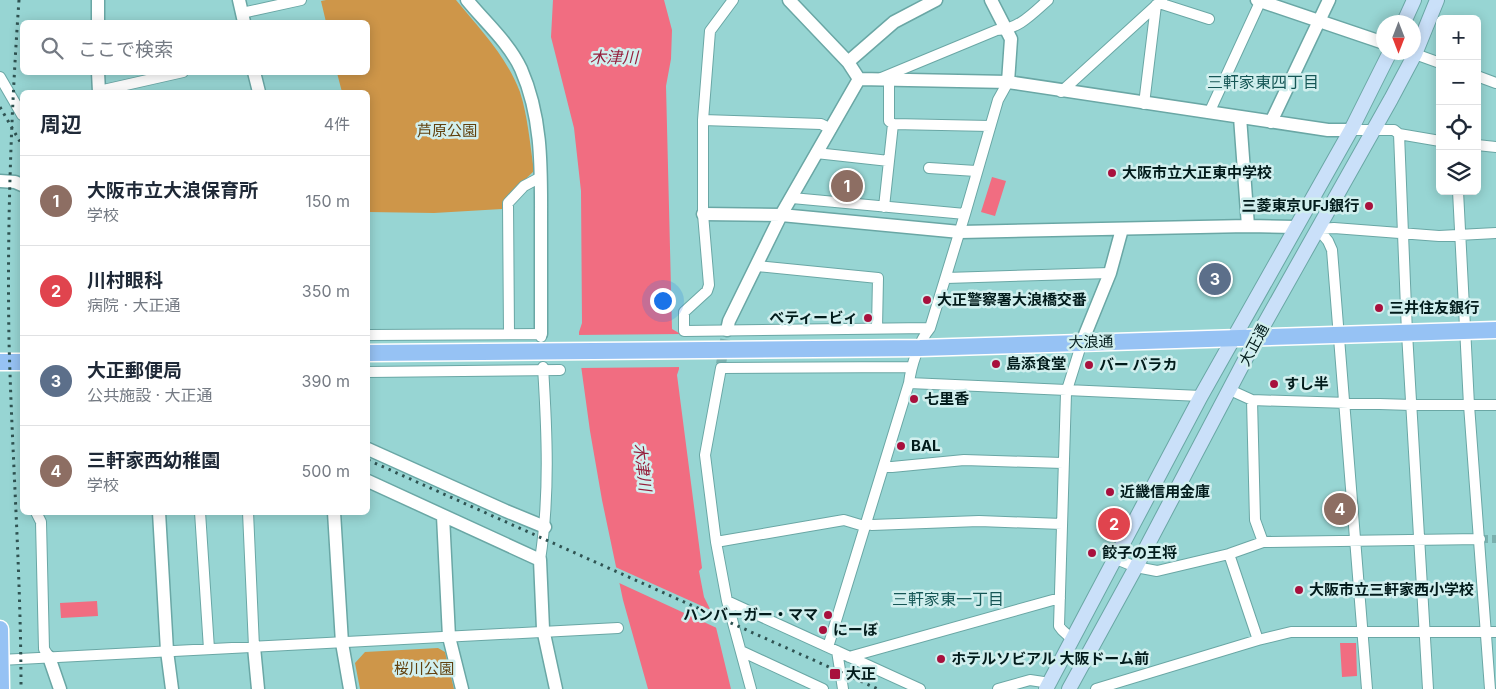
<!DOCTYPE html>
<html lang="ja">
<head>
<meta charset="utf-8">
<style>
  body { margin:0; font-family:Inter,"Noto Sans JP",sans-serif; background:#f2f2f3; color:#1f2937 }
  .controls { position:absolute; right:15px; top:15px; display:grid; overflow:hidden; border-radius:8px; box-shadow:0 2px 12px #0003 }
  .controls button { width:45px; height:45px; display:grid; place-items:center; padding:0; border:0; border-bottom:1px solid #e0e1e3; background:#fff; color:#1f2937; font:25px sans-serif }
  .compass { position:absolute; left:1376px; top:15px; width:45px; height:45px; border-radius:50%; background:#fff; box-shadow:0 2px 12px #0003; rotate:180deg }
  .you { position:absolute; left:662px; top:300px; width:18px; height:18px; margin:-12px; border:4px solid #fff; border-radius:50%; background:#1a73e8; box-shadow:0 0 0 8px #1a73e833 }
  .badge { display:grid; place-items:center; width:32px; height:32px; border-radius:50%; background:#7c3aed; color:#fff; font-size:16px; font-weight:700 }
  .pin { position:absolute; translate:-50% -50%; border:2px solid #fff; box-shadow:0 1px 5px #0006 }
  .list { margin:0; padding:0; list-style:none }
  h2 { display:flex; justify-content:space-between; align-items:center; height:65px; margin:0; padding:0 20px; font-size:21px }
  h2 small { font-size:16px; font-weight:400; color:#747a83 }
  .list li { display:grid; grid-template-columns:32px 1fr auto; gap:15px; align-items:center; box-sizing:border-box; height:90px; padding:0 20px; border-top:1px solid #e0e1e3 }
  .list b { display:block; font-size:19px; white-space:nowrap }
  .list p { margin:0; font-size:16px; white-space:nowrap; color:#747a83 }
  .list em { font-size:16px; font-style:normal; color:#747a83 }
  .icon { flex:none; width:28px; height:28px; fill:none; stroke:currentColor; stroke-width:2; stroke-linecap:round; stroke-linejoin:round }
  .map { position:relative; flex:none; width:1496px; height:689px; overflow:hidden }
  .search { position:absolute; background:#fff; box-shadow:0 2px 12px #0003; left:20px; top:20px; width:350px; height:55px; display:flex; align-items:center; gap:12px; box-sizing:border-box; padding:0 18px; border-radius:8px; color:#747a83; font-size:19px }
  .panel { position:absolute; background:#fff; box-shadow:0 2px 12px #0003; left:20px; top:90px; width:350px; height:425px; border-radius:8px }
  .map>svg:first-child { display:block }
</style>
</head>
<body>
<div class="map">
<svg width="1496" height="689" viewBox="0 0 1496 689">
  <rect width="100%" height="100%" fill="#97d5d3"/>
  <path fill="#ce9649" d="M326,0H456C479,28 507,57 520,92C528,117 530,145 534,171C522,183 509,193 502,209L434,213L368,212V92H342L337,73L368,72V22H326L321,1Z
    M438,648L445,652L454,689H360L355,663L365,652Z"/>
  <path fill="#f16d81" d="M553,0H664L672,30L671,59L666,86L672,329L679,333V369L677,375L702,568L699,571L704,597L713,615L731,689H648L623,600L602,500L590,431L579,351V332L582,323L581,191L574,128L551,37Z
    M992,177L1006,181L995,216L981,212Z
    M97,601L98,616L61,618L60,603Z
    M1340,643H1356L1357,676L1342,677Z"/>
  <path fill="#97d5d3" d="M682,334V367L579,368L576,335Z
    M613,566L713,611L719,629L617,582Z"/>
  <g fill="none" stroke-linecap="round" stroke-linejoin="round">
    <path stroke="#79b0ae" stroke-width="8" stroke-dasharray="8 4" stroke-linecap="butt" d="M1480,539H1496"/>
    <path stroke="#79b0ae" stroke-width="10" stroke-dasharray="10 5" stroke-linecap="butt" d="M721,364L726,335"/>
    <g stroke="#6aa7a5" stroke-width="12">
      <path id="minor" d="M733,0L710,31L703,120V214L709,285L707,291L684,312V331L930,328
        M1159,3L1209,19
        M242,13L301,0
        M1415,54L1440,63
        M1477,76L1496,83
        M0,77L22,115
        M881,78L997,30C1018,30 1033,13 1048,0
        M889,80V121L893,124
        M99,91L183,72
        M1061,92L1162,0
        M1144,104L1156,5
        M1209,113L1261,0
        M703,120L821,124L831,129
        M1351,130H1394L1399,134L1440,141
        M1399,134L1407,333L1428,689
        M1477,145L1496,147
        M816,153L889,161
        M929,168L976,171
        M1458,191L1469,405L1490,689
        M792,198L965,214
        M884,207L893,124L990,126
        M1318,229L1328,241L1332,250L1367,689
        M1318,229L1334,228L1439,236L1496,233
        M757,266L878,278L877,328
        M946,278L1110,273
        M509,334L508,203L524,186L541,177
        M368,335L541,334V337
        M368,372L560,370
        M909,383L1201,396
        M1230,390L1252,400L1411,405H1496
        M1252,400L1255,520L1263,542
        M884,467H892L964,460L1063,463
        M36,512L41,522L44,649L49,657
        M200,512L209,649
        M248,512L254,647
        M865,523L872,525L979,521L1062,524
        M716,542L844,520L864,526
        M1229,554L1258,640
        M1116,559L1136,567L1157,571L1229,554L1263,542L1480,539
        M540,560C550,496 547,431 543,367
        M727,601L920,689
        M1073,640L1062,630L1059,626L1066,393L1082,342
        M828,647L909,383C911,366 919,341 930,328L965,214L998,100L1008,82
        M741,651L823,689
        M837,651L843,689
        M849,657L1060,598
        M0,660L618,628
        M751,689L727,601L716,542L705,455L721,368L911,367
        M998,689L1030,680L1050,683
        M1096,689L1258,640L1291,632H1496"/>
    </g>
    <g stroke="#6aa7a5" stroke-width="15">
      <path id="tertiary" d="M239,0L244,22
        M467,0C485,22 509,43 521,69C543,119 541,171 541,223C541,260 541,297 541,334
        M789,0L848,62L859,79
        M991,0L1011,39L1008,82
        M1257,0L1384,43
        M98,22V0
        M848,62L894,22L936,0
        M98,72L99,92
        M254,72L259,92
        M859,79L1008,82L1328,130H1351
        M1240,117L1248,226
        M1271,122L1329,0
        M0,181L15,182L22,185
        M703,214L781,215L960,232L1248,226L1295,227
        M727,330L729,321L781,215L859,79
        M1082,342L1110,273L1122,229
        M368,449L506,511L545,527
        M368,481L540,560L543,629L556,689
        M159,512L167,651L172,689
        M334,512L342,643L350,689
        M443,516L449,637L462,689
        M254,647L258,689
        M49,657L60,689"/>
    </g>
    <g stroke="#6aa7a5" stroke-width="16">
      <path id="secondary" d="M1404,22L1414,0
        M1046,689L1201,396L1351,130L1390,52
        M1069,689L1136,567L1257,337L1391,99L1415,54L1437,0"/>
    </g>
    <g stroke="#fff" stroke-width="19">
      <path id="primary" d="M368,353L920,348L1496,330
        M0,362H22
        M0,629L1,689"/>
    </g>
    <use href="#minor" stroke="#fff" stroke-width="10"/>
    <use href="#tertiary" stroke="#fff" stroke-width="12"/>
    <use href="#secondary" stroke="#cae0f9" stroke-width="14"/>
    <use href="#primary" stroke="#96c2f4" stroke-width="16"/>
    <path stroke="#2f5352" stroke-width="3" stroke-dasharray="2.5 5" stroke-linecap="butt" d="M19,0C11,113 7,227 9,341C12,457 21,573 21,689
      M0,107L22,145
      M368,460L878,689"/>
  </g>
  <g fill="#a8103d" stroke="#d1efee" stroke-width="2">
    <circle cx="1112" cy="173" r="5"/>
    <circle cx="1369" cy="206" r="5"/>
    <circle cx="927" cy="300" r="5"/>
    <circle cx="1379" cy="308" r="5"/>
    <circle cx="868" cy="318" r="5"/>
    <circle cx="996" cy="364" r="5"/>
    <circle cx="1089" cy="365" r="5"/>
    <circle cx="1274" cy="384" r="5"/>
    <circle cx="914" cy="399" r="5"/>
    <circle cx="901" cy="446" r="5"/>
    <circle cx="1110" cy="492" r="5"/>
    <circle cx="1092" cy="553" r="5"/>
    <circle cx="1299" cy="590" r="5"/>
    <circle cx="828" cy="615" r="5"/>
    <circle cx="823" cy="630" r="5"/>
    <circle cx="941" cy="659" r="5"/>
    <rect x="829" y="668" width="12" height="12" rx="2.5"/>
  </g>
  <g text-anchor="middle" stroke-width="5" stroke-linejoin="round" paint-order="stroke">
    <g font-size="15" fill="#61410f" stroke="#d1efee">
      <text x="447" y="136">芦原公園</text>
      <text x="424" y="674">桜川公園</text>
    </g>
    <g font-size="15" font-weight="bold" fill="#021b1b" stroke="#d1efee" text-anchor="start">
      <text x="1122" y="178">大阪市立大正東中学校</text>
      <text x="1359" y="211" text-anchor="end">三菱東京UFJ銀行</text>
      <text x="937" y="305">大正警察署大浪橋交番</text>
      <text x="1389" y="313">三井住友銀行</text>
      <text x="858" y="323" text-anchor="end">べティービィ</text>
      <text x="1006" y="369">島添食堂</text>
      <text x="1099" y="370">バー バラカ</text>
      <text x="1284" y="389">すし半</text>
      <text x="924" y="404">七里香</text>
      <text x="911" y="451">BAL</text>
      <text x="1120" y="497">近畿信用金庫</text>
      <text x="1102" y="558">餃子の王将</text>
      <text x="1309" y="595">大阪市立三軒家西小学校</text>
      <text x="818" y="620" text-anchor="end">ハンバーガー・ママ</text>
      <text x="833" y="635">にーぼ</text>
      <text x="951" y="664">ホテルソビアル 大阪ドーム前</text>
      <text x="846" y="679">大正</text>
    </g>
    <g font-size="15" fill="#021b1b" stroke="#d1efee">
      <text transform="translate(1091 342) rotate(-1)" y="5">大浪通</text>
      <text transform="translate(1254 345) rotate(-62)" y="5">大正通</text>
    </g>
    <g font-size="16" font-style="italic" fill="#951e3b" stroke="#d1efee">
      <text x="614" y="63">木津川</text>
      <text transform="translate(643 467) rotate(83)" y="6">木津川</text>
    </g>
    <g font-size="16" fill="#165756" stroke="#d1efee">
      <text x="1263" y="88">三軒家東四丁目</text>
      <text x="948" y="605">三軒家東一丁目</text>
    </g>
  </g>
</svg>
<div class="controls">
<button>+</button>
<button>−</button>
<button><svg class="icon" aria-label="locate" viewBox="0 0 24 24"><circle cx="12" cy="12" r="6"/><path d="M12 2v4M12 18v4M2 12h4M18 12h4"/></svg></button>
<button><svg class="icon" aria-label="layers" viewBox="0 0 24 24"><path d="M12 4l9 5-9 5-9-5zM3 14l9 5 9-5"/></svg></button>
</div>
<svg class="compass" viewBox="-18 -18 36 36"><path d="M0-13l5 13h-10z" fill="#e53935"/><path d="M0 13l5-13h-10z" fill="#747a83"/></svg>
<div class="you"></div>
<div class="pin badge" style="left:847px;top:186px;background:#8d6e63">1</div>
<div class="pin badge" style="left:1114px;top:524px;background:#e0444e">2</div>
<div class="pin badge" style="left:1215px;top:279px;background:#5c6f8a">3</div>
<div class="pin badge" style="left:1340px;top:509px;background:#8d6e63">4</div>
<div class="search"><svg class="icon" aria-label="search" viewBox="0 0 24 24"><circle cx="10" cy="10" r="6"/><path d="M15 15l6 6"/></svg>ここで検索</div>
<section class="panel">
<h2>周辺<small>4件</small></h2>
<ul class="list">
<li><span class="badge" style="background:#8d6e63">1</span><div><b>大阪市立大浪保育所</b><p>学校</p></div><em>150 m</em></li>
<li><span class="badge" style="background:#e0444e">2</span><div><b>川村眼科</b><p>病院 · 大正通</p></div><em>350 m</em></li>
<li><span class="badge" style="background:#5c6f8a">3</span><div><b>大正郵便局</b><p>公共施設 · 大正通</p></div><em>390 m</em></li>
<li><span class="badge" style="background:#8d6e63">4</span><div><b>三軒家西幼稚園</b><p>学校</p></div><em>500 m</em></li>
</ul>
</section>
</div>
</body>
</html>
